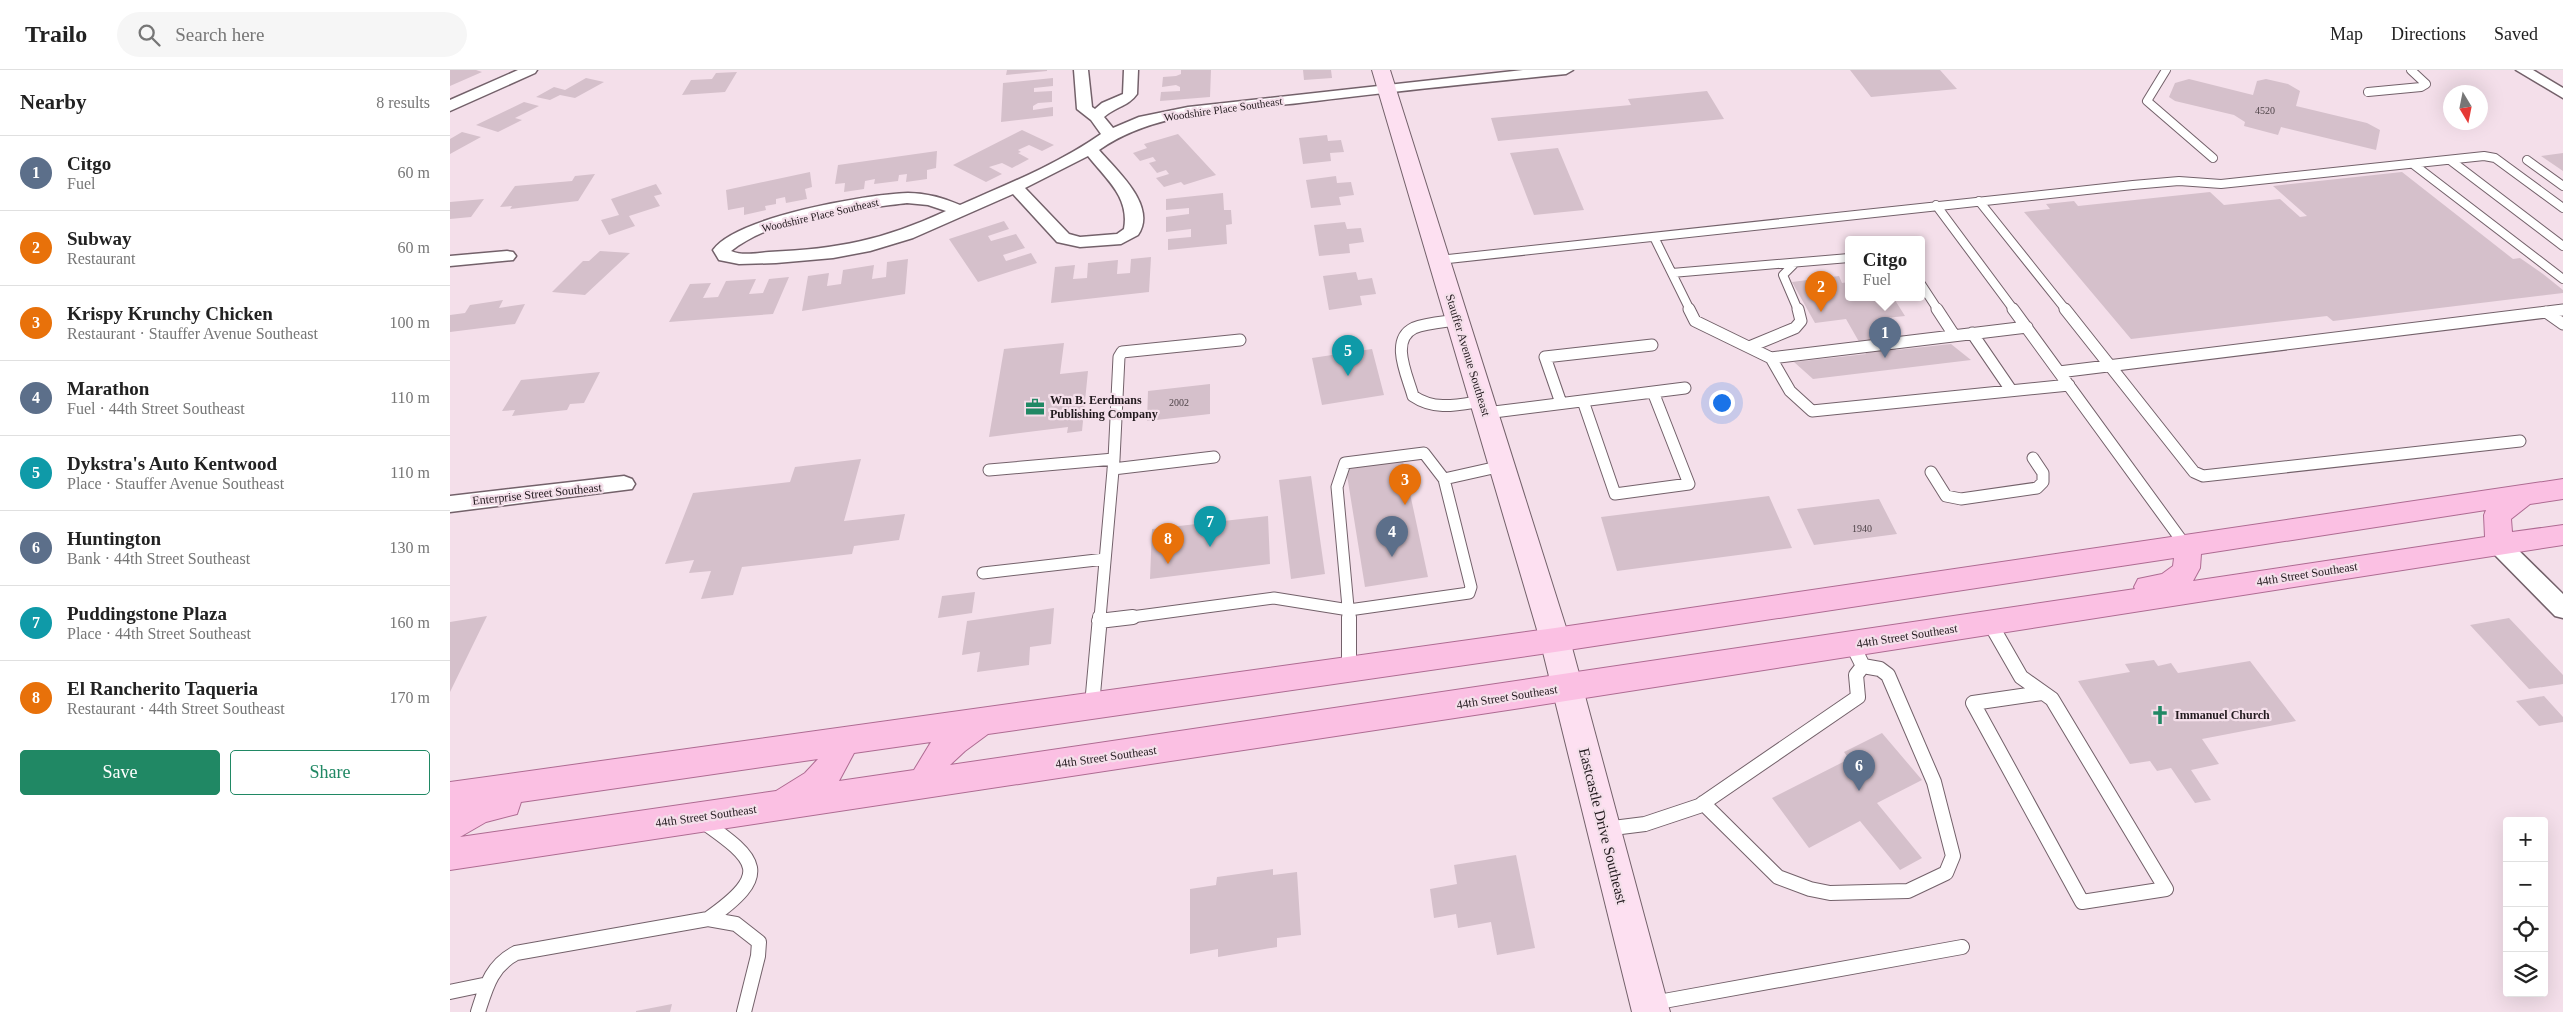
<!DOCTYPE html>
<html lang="en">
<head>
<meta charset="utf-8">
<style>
  body { margin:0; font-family:Georgia,serif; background:#f6f6f6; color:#222 }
  .controls { position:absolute; right:15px; bottom:15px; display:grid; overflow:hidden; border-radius:5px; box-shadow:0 5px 20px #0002 }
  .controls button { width:45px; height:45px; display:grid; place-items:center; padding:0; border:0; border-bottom:1px solid #e0e0e0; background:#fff; color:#222; font:25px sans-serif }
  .compass { position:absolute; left:1993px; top:15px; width:45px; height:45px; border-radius:50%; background:#fff; box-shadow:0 5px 20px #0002; rotate:170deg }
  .you { position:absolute; left:1271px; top:332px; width:18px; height:18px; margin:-12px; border:4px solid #fff; border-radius:50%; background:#1a73e8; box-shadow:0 0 0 8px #1a73e833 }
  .badge { display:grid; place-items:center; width:32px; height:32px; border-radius:50%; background:#208864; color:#fff; font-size:16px; font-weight:700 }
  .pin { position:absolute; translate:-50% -41px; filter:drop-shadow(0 1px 2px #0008) }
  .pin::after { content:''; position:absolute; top:26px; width:18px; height:15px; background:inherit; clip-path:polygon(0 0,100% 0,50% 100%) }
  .popup { position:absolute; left:1395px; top:166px; width:80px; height:65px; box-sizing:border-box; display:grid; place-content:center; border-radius:5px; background:#fff; filter:drop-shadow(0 1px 4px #0005); font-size:16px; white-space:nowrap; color:#767676 }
  .popup b { font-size:19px; color:#222 }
  .popup::after { content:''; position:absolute; left:50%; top:100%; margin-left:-10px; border:10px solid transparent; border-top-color:#fff }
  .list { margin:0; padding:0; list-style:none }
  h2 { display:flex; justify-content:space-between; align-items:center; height:65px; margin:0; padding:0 20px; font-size:21px }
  h2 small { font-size:16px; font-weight:400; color:#767676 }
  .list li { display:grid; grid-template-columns:32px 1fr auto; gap:15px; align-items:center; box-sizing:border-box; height:75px; padding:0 20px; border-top:1px solid #e0e0e0 }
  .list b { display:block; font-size:19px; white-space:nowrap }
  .list p { margin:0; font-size:16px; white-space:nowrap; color:#767676 }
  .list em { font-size:16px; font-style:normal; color:#767676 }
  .actions { display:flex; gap:10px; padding:15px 20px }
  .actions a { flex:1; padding:11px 0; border:1px solid #208864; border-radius:5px; text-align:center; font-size:18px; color:#208864 }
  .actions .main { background:#208864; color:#fff }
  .icon { flex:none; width:28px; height:28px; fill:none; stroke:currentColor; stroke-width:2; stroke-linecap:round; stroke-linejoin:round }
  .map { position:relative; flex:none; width:2113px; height:942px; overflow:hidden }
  header { display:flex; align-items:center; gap:30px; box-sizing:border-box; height:70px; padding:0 25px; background:#fff; border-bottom:1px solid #e0e0e0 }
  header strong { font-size:24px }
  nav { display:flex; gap:28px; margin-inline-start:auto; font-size:18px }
  .search { width:350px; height:45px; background:#f6f6f6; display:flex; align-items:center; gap:12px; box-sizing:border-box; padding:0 18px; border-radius:28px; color:#767676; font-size:19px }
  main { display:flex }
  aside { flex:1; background:#fff }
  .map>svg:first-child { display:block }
</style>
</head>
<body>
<header>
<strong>Trailo</strong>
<div class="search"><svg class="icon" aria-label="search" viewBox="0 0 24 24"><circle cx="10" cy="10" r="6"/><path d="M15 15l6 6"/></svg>Search here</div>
<nav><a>Map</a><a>Directions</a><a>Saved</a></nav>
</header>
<main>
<aside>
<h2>Nearby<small>8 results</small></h2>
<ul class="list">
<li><span class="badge" style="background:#5c6f8a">1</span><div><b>Citgo</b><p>Fuel</p></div><em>60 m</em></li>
<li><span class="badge" style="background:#e8710a">2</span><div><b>Subway</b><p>Restaurant</p></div><em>60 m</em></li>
<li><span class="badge" style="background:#e8710a">3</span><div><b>Krispy Krunchy Chicken</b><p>Restaurant · Stauffer Avenue Southeast</p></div><em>100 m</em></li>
<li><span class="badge" style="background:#5c6f8a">4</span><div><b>Marathon</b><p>Fuel · 44th Street Southeast</p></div><em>110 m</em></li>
<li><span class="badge" style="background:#0f9aa8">5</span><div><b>Dykstra's Auto Kentwood</b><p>Place · Stauffer Avenue Southeast</p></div><em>110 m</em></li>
<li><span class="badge" style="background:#5c6f8a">6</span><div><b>Huntington</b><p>Bank · 44th Street Southeast</p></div><em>130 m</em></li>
<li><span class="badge" style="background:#0f9aa8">7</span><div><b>Puddingstone Plaza</b><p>Place · 44th Street Southeast</p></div><em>160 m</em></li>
<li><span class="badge" style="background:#e8710a">8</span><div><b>El Rancherito Taqueria</b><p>Restaurant · 44th Street Southeast</p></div><em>170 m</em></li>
</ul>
<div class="actions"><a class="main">Save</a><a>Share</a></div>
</aside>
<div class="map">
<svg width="2113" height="942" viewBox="0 0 2113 942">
  <rect width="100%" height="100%" fill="#f4dfea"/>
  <path fill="#d5c0cb" d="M0,0H26L32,2L0,16Z
    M557,0H597V1L556,5Z
    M731,0H761L760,27L710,31L711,22L730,21V17L726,15L712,17L713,7L726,6L731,4Z
    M853,0H881L882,8L854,10Z
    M1400,0H1490L1507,19L1421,27Z
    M287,2L275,22L232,25L241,10L262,9L266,3Z
    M136,8L154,12L125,28L110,25L100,30L86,27L104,17L115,20Z
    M603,8V16L584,18V22L602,21V32L588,33L583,36V40L603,37V46L551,52L553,13Z
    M1739,9L1803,25L1807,11L1816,9L1838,14L1850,21L1846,36L1917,53L1930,60L1926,80L1831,57L1828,65L1794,56L1795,52L1784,45L1725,31L1719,27L1725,13Z
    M1257,21L1274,49L1048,71L1041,48L1181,35L1178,29Z
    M74,32L89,36L65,48L72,50L48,62L26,55Z
    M572,60L604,75L592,81L579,75L568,80L571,82L568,83L579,89L562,98L552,93L539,97L552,104L536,112L503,95Z
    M12,62L31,67L0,84V69Z
    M728,64L766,105L734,115L731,112L714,117L706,108L719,104L716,100L707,103L699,93L706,91L703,87L690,91L683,83L697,78L694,74Z
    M877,65L878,71L891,70L894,82L880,83L881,91L853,94L849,68Z
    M1108,78L1134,140L1084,145L1060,83Z
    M487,81L486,98L477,100V109L456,112L457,104L449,105L448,111L424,114L425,109L415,111L414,119L394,122L395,113L385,114L388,95Z
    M2113,83V101L2091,86Z
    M360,102L362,117L355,119L357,129L336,133L335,127L326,129V134L315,136L316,140L294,145V137L278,140L276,120Z
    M1952,102L2063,189L2070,188L2093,204L2113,220V223L1883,251L1877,246L1681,269L1574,142L1600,139L1596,134L1624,131L1628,136L1760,122L1774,135L1830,129L1850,147L1857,146L1823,116Z
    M145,104L128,131L60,139L62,136L50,137L65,116L122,111L125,106Z
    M886,106L887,113L901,112L904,125L889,127L891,135L861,138L856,110Z
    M206,114L212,124L204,126L210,136L179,146L185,156L159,165L151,150L169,145L161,129Z
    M773,123L774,140H781L782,154L776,155L777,174L718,180V169L741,167V159L716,162V147L739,144V138L716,140V129Z
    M34,129L21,147L0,149V132Z
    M554,151L559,159L538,166L541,171L566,164L575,178L553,185L556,191L581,183L587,193L528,212L499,169Z
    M895,152L897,159L911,158L914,172L899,174L900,183L869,186L864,155Z
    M150,181L180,183L135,225L102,222L133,191H139Z
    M701,187L699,222L601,233L605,197L625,195L623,209L637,208L638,193L668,190L667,204L680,203L681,189Z
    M458,189L455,224L352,241L358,206L379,203L377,216L391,214L393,200L424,195L422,209L436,207L437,192Z
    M906,202L908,210L922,208L926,224L910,226L912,235L879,240L873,206Z
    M1389,206L1392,213L1399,212V227H1443L1455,246L1427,249L1446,280L1501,274L1521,290L1363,309L1344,292L1416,284L1396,249L1365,253L1342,212Z
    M339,207L323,244L219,252L240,214L261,213L253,228L268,227L276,211L306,209L299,224L313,223L319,209Z
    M53,230L49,238L75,234L65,254L0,262V245L15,243L20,235Z
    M614,273L610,304L638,301L632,361L617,363L618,357L539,367L554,279Z
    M922,279L934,325L872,335L862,288Z
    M150,302L134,333L120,334L117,340L62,346L65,340L52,341L71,310Z
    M760,314V344L697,351L698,321Z
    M411,389L394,451L455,444L449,470L404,476L402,484L292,497L283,525L251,529L261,501L239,503L244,490L215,494L243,423L340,412L345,397Z
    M953,391L978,507L915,517L896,399Z
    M861,406L875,504L841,509L829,410Z
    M1319,426L1342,478L1167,501L1151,447Z
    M1429,429L1447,464L1364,475L1347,439Z
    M818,446L820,494L700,509L702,459Z
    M525,522L522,543L488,548L492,526Z
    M604,538L601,574L580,577L579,595L527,602L530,582L512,585L517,551Z
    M37,546L0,622V552Z
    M2059,548L2113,605V614L2079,619L2020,555Z
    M1704,590L1708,596L1721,593L1728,603L1800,591L1846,651L1752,669L1769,694L1741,700L1761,730L1745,733L1721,698L1707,701L1700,691L1680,694L1628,611L1680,602L1675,594Z
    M2094,626L2113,647V652L2089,656L2066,631Z
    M1432,663L1472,710L1427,733L1472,788L1450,800L1410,751L1359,778L1322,728L1399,689L1394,682Z
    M1066,785L1085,878L1047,885L1041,852L1008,858L1006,844L984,848L980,819L1007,814L1004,795Z
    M823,799V805L847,802L851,865L827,868V877L768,887V879L740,884V819L766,815L767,807Z
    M222,934L220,942H186V941Z"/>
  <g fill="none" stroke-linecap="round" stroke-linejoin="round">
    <g stroke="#73616a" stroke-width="10">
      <path id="lane-far2" d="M1716,0L1697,31L1763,88
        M1918,22L1971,17L1976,14L1961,0
        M2000,90L2113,176
        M2077,90L2113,116
        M1963,94L2113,209
        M1529,131L1616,240
        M1486,135L1564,240
        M1204,167L1240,240
        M989,190L1683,115L1729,111L1771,114L2034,86L2045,88L2113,138
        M1344,194L1333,205L1348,240
        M1222,203L1399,188
        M1471,214L1488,240"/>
    </g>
    <g stroke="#73616a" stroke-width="13">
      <path id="lane-far1" d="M1239,239L1245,251L1321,288L1340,321L1362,341L1619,315
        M1487,239L1504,265
        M1563,239L1735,475
        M1615,239L1744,402L1753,406L2070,371
        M2096,242L2113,254
        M1007,250C994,252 976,253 964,258C939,270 958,307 963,326C985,341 1007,335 1032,331
        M1522,263L1561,320
        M1299,277L1345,258L1351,251L1348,239
        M1321,288L1577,257
        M1609,302L2113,240
        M1133,331L1165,424L1239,414L1203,322
        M1111,333L1095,287L1202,275
        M1036,343L1235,318
        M664,389L669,287L672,282L790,270
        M663,399L764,387
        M539,400L664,389L650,548
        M1481,402L1496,426L1511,429L1587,418L1593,412V403L1583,388
        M533,503L655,489
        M674,548L824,528L899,540L1019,523L1021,517L994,409L1052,396
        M899,548L887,417L895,393L974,383L994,409"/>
    </g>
    <g stroke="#73616a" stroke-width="16">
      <path id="lane" d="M899,547V599
        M649,551L683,547
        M1540,553L1571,607L1602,629L1716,819L1632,832L1523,633L1592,623
        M642,635L650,547
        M1253,733L1328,807L1360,819L1380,823L1458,821L1496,803L1503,786L1484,712L1438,605L1430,599L1413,596
        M252,751C308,790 322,804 258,849
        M1155,759L1195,754L1249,736L1408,627L1406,605L1413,596L1402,574
        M0,922L38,914
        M1203,933L1512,877
        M28,942C36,917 41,896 66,883L258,849L286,854L309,872L308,886L294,942"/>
    </g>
    <g stroke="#73616a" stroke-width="3">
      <path id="street" d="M68,0H87L85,3L0,41V30Z
        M624,0H638L642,37L645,39L652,33L673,24L674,0H688L687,24C679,36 665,37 654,47L663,58L689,47L738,37L1073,0H1123L1116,4C1027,13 938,22 849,33C782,41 706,40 649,80C666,100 708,136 688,165L671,174L630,177L607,172L563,124L463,168L420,181L383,188L326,193L289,194L269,190L263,180C286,147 418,124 458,123C476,123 494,128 510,135C558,114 608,94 651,64L641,50L627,39ZM638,86C656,109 680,127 674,159L667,164L630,167L619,164L575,118ZM457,133L478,135L496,141C433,170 389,179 319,182C307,183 292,186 281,181C325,146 402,140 457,133Z
        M2066,0H2083L2113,18V28Z
        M57,181L63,182L66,186L63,190L0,196V186Z
        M174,406L182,409L185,414L182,419L0,442V426Z
        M2049,466L2057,469L2113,524V548L2105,546L2041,481L2038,475L2041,469Z"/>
    </g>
    <g stroke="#73616a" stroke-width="2">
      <path id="secondary" d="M922,0H940L1120,570L1220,942H1182L1090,570Z"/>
    </g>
    <g stroke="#ae6b92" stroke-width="2">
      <path id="primary" d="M2113,409V429L2080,434L2061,449L2062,462L2113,455V475L1071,638L0,800V712L1105,558ZM2036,440L2034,445L2035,467L1743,511L1750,498L1751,484ZM1724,488L1723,496L1712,504L1688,509L1684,517L1685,519L500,695L515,681L538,664L1105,582ZM481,672L464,700L389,711L404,683ZM368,689L355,703L326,721L10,767L36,752L67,744L71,732Z"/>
    </g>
    <use href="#lane-far2" stroke="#fff" stroke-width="8"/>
    <use href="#lane-far1" stroke="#fff" stroke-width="11"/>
    <use href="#lane" stroke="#fff" stroke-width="14"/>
    <use href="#street" fill="#fff" fill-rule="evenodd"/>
    <use href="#secondary" fill="#fde0f1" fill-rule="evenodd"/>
    <use href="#primary" fill="#fbc0e3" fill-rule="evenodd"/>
  </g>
  <defs>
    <g id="office-bare" transform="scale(1.5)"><path d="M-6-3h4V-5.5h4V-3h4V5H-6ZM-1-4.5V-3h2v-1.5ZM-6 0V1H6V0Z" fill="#208864" stroke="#f4dfea" stroke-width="2.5" paint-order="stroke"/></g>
    <g id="church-bare" transform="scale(1.5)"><path d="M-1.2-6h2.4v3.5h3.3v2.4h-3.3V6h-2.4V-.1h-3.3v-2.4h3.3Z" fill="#208864" stroke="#f4dfea" stroke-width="2.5" paint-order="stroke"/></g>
  </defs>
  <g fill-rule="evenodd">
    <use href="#office-bare" x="585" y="337"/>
    <use href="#church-bare" x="1710" y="645"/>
  </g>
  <g text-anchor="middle" stroke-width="4.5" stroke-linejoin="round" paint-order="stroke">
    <g font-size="10" fill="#4f4449">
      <text x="1815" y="44">4520</text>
      <text x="729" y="336">2002</text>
      <text x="1412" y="462">1940</text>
    </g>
    <g font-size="11" fill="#221a1e" stroke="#f4dfea">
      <text transform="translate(773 39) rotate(-8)" y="4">Woodshire Place Southeast</text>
      <text transform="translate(370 145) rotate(-13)" y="4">Woodshire Place Southeast</text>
    </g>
    <g font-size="12" fill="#221a1e" stroke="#f4dfea">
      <text transform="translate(1018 285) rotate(73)" y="4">Stauffer Avenue Southeast</text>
      <text transform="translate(87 424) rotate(-6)" y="4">Enterprise Street Southeast</text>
      <text transform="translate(1857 504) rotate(-9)" y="4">44th Street Southeast</text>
      <text transform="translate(1457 566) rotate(-9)" y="4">44th Street Southeast</text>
      <text transform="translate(1057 627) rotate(-9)" y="4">44th Street Southeast</text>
      <text transform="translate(656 687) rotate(-8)" y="4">44th Street Southeast</text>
      <text transform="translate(256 746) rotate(-8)" y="4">44th Street Southeast</text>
    </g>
    <g font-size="12" font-weight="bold" fill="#221a1e" stroke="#f4dfea" text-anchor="start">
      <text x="600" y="334">Wm B. Eerdmans<tspan x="600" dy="14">Publishing Company</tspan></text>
      <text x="1725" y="649">Immanuel Church</text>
    </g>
    <g font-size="15" fill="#221a1e" stroke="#f4dfea">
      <text transform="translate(1153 756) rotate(76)" y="5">Eastcastle Drive Southeast</text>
    </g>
  </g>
</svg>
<div class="controls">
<button>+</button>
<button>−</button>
<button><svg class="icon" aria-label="locate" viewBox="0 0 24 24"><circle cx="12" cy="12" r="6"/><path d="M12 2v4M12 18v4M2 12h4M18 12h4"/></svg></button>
<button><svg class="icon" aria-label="layers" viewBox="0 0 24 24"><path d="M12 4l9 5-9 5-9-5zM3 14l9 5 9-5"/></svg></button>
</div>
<svg class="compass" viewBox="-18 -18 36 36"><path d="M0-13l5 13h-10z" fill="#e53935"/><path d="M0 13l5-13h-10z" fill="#767676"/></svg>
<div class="you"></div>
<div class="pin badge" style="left:1435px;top:288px;background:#5c6f8a">1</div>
<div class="popup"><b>Citgo</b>Fuel</div>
<div class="pin badge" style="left:1371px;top:242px;background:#e8710a">2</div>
<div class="pin badge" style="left:955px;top:435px;background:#e8710a">3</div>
<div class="pin badge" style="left:942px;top:487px;background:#5c6f8a">4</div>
<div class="pin badge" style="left:898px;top:306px;background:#0f9aa8">5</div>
<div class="pin badge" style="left:1409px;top:721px;background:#5c6f8a">6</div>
<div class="pin badge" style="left:760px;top:477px;background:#0f9aa8">7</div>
<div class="pin badge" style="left:718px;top:494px;background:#e8710a">8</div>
</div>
</main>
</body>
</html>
